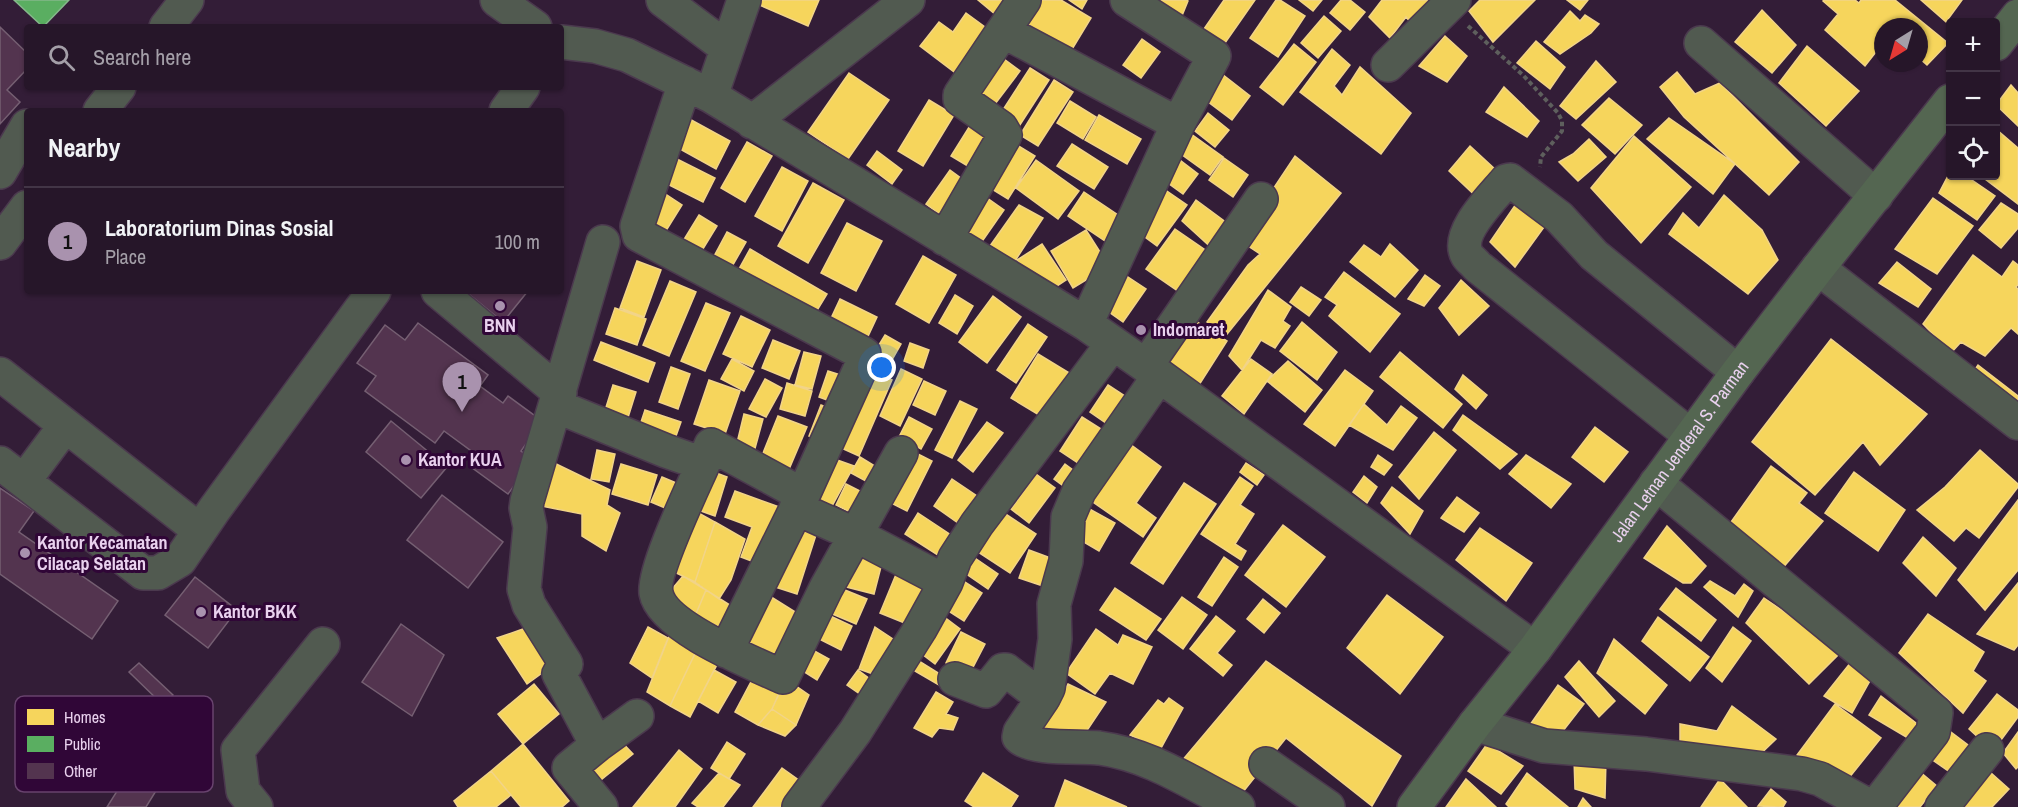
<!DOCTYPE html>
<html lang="en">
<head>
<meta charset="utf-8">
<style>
  body { margin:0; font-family:"Archivo Narrow",sans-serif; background:#322335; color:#f1f3f6 }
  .controls { position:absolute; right:18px; top:18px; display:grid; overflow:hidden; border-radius:6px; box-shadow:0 2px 4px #0004 }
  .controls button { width:54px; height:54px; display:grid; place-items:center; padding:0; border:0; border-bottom:2px solid #423546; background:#261629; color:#f1f3f6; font:30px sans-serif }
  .compass { position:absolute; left:1874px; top:18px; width:54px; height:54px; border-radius:50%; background:#261629; box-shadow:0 2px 4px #0004; rotate:217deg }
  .you { position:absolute; left:882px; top:368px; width:21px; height:21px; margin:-15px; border:4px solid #fff; border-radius:50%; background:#1a73e8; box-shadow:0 0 0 9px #1a73e833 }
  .badge { display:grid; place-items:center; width:39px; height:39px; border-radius:50%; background:#a992ae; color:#111; font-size:20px; font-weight:700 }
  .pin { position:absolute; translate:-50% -50px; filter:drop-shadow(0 2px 3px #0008) }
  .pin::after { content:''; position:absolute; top:32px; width:21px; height:18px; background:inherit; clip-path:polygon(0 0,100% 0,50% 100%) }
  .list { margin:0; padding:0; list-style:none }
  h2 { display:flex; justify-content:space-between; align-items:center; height:78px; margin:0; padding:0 24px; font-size:26px }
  h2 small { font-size:20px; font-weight:400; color:#a49fa8 }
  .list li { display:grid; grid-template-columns:39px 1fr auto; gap:18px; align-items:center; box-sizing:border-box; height:108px; padding:0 24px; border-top:2px solid #423546 }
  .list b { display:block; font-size:22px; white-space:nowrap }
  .list p { margin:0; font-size:20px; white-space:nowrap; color:#a49fa8 }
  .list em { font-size:20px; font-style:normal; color:#a49fa8 }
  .icon { flex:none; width:33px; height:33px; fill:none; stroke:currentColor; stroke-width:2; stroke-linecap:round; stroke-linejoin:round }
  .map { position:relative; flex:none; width:2018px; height:807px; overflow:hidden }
  .search { position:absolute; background:#261629; box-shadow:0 2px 4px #0004; left:24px; top:24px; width:540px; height:66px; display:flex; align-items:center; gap:15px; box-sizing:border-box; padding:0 21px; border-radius:6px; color:#a49fa8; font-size:22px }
  .panel { position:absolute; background:#261629; box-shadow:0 2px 4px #0004; left:24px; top:108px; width:540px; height:186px; border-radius:6px }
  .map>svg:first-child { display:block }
</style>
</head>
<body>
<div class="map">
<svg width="2018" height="807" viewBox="0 0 2018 807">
  <rect width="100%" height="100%" fill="#331d37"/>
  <path fill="#f6d55c" stroke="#f2d488" stroke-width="1.5" d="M758,0H819L808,26L757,4Z
    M978,0H1008L996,15Z
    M1037,0H1061L1091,18L1071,51L1024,22Z
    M1069,0H1087L1082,9Z
    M1156,0H1187L1188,1L1181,18Z
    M1224,0H1255L1218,53L1197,39Z
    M1276,0H1280L1305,16L1278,57L1250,38Z
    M1299,0H1322L1313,11Z
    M1341,0H1350L1365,12L1350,30L1330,13Z
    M1382,0H1427L1433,7L1417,30L1406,17L1390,38L1369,17Z
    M1480,0H1535L1493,42L1469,11Z
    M1567,0H1588L1580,10Z
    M1824,0H1855L1859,3L1861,0H1895L1948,43L1927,65L1919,58V27H1883V43L1865,66L1825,30L1838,14L1823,1Z
    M1921,0H1962L1946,22Z
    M1762,10L1796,45L1772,73L1735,42Z
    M1570,11L1580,21L1585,15L1599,24L1591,33L1560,54L1544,42Z
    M966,13L989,30L958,75L920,46L939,22L953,32Z
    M1324,16L1341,31L1318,58L1301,43Z
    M1445,36L1467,56L1447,82L1419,66Z
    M1142,39L1160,52L1141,78L1123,65Z
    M1536,41L1565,67L1550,89L1517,63Z
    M1294,44L1316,62L1283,105L1260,87Z
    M1807,46L1859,91L1826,126L1779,83Z
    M1332,49L1350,65L1334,86L1342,95L1360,67L1411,113L1381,154L1300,92Z
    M1000,56L1020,71L989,112L969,97Z
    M1596,61L1616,82L1576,119L1560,106Z
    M1030,68L1049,80L1016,131L997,119Z
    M1677,72L1695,94L1720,83L1799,162L1769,195L1684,117L1660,87Z
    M849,73L889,100L848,159L808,132Z
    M1222,74L1250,96L1232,120L1203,98Z
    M1054,80L1073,92L1038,146L1020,135Z
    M2011,85L2018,93V126L1996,105Z
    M1504,87L1539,121L1527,137L1486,112Z
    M1609,98L1642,125L1615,154L1582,125Z
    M929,100L954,115L923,166L898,151Z
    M1070,101L1096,117L1083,139L1057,123Z
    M1208,113L1229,130L1215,147L1195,131Z
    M1099,115L1141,139L1127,164L1085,140Z
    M684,116L730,141L716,169L669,143Z
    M976,116L1000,132L976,171L951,156Z
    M1669,118L1735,164L1713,194L1647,139Z
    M1996,129L2018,148V204L1981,176H1996Z
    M1187,131L1223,157L1210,175L1174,149Z
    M1634,136L1691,187L1641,243L1591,188Z
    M1589,139L1606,157L1578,181L1559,162L1573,154Z
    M1009,140L1035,156L1008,199L982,183Z
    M747,142L772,156L745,202L721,188Z
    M1072,144L1108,167L1094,189L1057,166Z
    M1470,146L1498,172L1481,201L1449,171Z
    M877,151L902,170L892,184L867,165Z
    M1295,156L1341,193L1223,339L1207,322L1248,265L1260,254L1239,240Z
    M673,157L715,178L703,202L661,181Z
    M1176,157L1198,174L1183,194L1161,178Z
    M1224,158L1248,175L1233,197L1209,180Z
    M1036,160L1079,191L1058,219L1016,188Z
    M782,167L808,181L782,231L755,216Z
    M950,170L973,187L949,221L926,204Z
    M1950,172V176H1966L1995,196L1977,220L1939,193Z
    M813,183L844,200L808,263L778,246Z
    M1164,189L1187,205L1157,246L1134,229Z
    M1084,192L1124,219L1108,243L1068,216Z
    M664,193L682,205L664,234L646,223Z
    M983,195L1004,210L981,243L960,227Z
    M1724,195L1762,230L1778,260L1748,294L1669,234L1683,213L1699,228Z
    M1933,198L1973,226L1937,274L1895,249Z
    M1196,200L1235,229L1217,253L1182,221Z
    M1518,201L1547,223L1515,267L1490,242Z
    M2001,203L2018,214V228L2001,248L1979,230Z
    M1019,205L1043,218L1011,267L985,253Z
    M699,215L717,226L698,257L680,246Z
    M847,223L882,241L856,291L821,273Z
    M1175,229L1214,256L1185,296L1146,269Z
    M1086,230L1109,266L1073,288L1051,251Z
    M727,232L746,242L730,270L712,260Z
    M1042,244L1066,280L1042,296L1017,260Z
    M1390,244L1418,270L1395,297L1350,262L1364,245L1381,257Z
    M750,249L827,294L810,322L734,278Z
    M1973,255L2002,277L2013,261L2018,265V285L2016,287L2018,289V334L2011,328L1985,356L1961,342L1951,353L1923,324Z
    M923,256L956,275L929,323L896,304Z
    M637,261L661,270L644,317L620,308Z
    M1897,262L1931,289L1918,307L1879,283Z
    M1344,272L1400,314L1370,352L1329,316L1337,305L1325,297Z
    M1122,273L1146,289L1123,322L1099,305Z
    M1425,275L1440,286L1424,306L1408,299Z
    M1461,280L1489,306L1459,335L1439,308Z
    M670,281L696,292L669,356L643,345Z
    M1301,287L1321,300L1309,316L1290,302Z
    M1268,290L1291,307L1283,321L1290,326L1275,348L1261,340L1242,370L1229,356Z
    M955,295L973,306L957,334L939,323Z
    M993,296L1021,317L987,363L959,342Z
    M840,299L877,317L863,347L826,329Z
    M706,303L730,313L705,371L681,361Z
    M615,308L646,319L637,345L606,334Z
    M741,316L770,330L752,367L723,354Z
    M1197,322L1227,341L1199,385L1165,364Z
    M1302,322L1337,352L1317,380L1280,351Z
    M1028,324L1047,337L1016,383L997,370Z
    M885,335L901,344L888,367L871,358Z
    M1831,339L1927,414L1880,465L1863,442L1815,495L1752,442Z
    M773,340L800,351L789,379L762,368Z
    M601,342L655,363L648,382L594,360Z
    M910,343L929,350L923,368L904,361Z
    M804,352L821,356L812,389L795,385Z
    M1400,352L1462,404L1443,428L1380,377Z
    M1038,354L1071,374L1044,418L1011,398Z
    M732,359L754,371L744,391L721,379Z
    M1251,359L1272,374L1244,414L1222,396Z
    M1288,361L1322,390L1305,412L1267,381Z
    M1978,365L2018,396V420L1966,382Z
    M671,367L690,374L678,409L659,402Z
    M901,369L922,379L900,426L880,416Z
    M870,370L892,380L859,456L837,446Z
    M1345,370L1373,391L1335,446L1304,424Z
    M828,371L847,377L838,404L819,397Z
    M1463,375L1487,395L1476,409L1455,389Z
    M765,379L782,388L766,417L749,409Z
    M709,380L740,391L725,434L694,424Z
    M924,381L946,391L935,415L913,405Z
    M787,383L812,391L805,416L780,409Z
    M613,385L636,392L625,427L602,420Z
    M1108,385L1131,400L1113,428L1090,412Z
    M960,401L977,409L952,458L935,450Z
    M1364,404L1387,425L1401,406L1417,418L1393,450L1349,425Z
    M821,405L836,411L824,442L809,436Z
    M645,410L681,422L671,450L636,437Z
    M744,414L763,419L754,452L736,447Z
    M1463,415L1517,454L1500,469L1453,430Z
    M778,416L807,427L787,474L759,463Z
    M909,417L932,429L921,449L899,437Z
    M1082,417L1109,434L1087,469L1060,451Z
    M987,422L1003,433L973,472L958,460Z
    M1595,427L1628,452L1604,482L1572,457Z
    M1434,432L1456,450L1419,499L1399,477Z
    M1130,444L1161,467L1136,503L1156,518L1143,537L1090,500Z
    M597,450L615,454L609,482L591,479Z
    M910,450L932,461L907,511L885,500Z
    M1980,450L2018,484V487L1979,538L1966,528L1954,541L1917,510L1945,487Z
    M1378,455L1392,465L1384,475L1371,467Z
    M1526,455L1571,484L1551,508L1509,474Z
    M826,456L854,466L832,506L806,497Z
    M860,457L883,471L875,486L851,473Z
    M550,461L610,490L607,505L620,513L606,551L582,536V514L541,506Z
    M1246,463L1264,475L1257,485L1240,472Z
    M621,464L657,475L648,505L612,494Z
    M1065,464L1077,473L1066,488L1054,479Z
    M1771,466L1807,493L1799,503L1823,521L1781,570L1726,529Z
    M711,471L727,477L715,516L698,510Z
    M1854,472L1905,510L1878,551L1825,513Z
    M1036,474L1055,488L1029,523L1011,509Z
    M1364,476L1377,487L1367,503L1353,492Z
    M662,477L688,488L677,513L651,502Z
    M1240,477L1253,486L1240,505L1254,514L1235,544L1246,551L1241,560L1201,534Z
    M952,479L977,496L958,523L934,506Z
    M1184,483L1216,504L1163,584L1131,563Z
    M846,484L872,497L862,518L836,505Z
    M1392,487L1423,511L1410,534L1381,503Z
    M735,491L782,508L762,565L741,557L752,527L725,517Z
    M1457,497L1479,513L1464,532L1441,518Z
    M2018,500V570L1985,610L1958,580Z
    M686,506L715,522L695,582L666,568Z
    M1086,507L1115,523L1099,551L1070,534Z
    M918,513L957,539L944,559L905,534Z
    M1004,513L1036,534L1010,573L978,552Z
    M715,522L745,539L731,580L719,599L695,582Z
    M1283,525L1325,557L1286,607L1245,575Z
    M1667,526L1706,566L1691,583H1683L1644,558Z
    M791,527L816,535L797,594L772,586Z
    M1480,528L1532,563L1506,601L1456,560Z
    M1923,537L1956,568L1936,596L1903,563Z
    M851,550L883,559L874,594L842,586Z
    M1029,550L1056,560L1046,587L1019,578Z
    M972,556L998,574L988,589L962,571Z
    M1224,557L1238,567L1212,606L1198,597Z
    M897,572L928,585L912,626L880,613Z
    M683,576L706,590L695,616L666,596Z
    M957,577L982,593L964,621L939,605Z
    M1710,581L1735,596L1744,584L1753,591L1738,617L1704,587Z
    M2018,583V645L2014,650L1977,634Z
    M840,588L867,599L856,624L830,613Z
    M1115,588L1161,619L1146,640L1100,610Z
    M1676,588L1716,620L1701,641L1660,609Z
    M706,590L741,612L732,633L695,616Z
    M768,595L797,613L775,658L744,639Z
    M1387,595L1443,637L1400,694L1347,648Z
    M1182,597L1207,615L1183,649L1158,630Z
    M1764,598L1842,651L1809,684L1746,623Z
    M1263,599L1280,613L1264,633L1247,619Z
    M939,613L960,629L935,664L914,648Z
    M826,614L852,626L841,650L815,637Z
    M1928,614L1984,652L1973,671L1986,681L1963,713L1899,653Z
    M1216,616L1235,631L1217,653L1232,665L1223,676L1190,649Z
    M1658,617L1709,657L1690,681L1642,641Z
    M648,627L668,638L652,678L630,663Z
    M875,627L896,641L884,678L859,669Z
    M1733,627L1751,641L1722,682L1706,668Z
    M526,628L553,665L527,684L497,638Z
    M672,629L700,643L670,706L647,692Z
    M1096,629L1118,645L1123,635L1152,647L1133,684L1110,673L1095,694L1066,673Z
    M961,632L985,644L969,675L946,663Z
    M1614,639L1667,685L1645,714L1597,673Z
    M700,643L722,655L690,717L670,706Z
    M809,648L829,659L817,680L795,666Z
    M914,658L948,679L944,688L908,667Z
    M1266,661L1401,756L1372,806L1286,738L1235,802L1180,763Z
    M1579,661L1615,701L1599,717L1565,677Z
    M1851,662L1871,679L1852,713L1824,696Z
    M714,670L736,682L718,713L698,701Z
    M858,670L878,685L867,699L847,685Z
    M753,678L780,691L772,709L758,725L735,712Z
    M786,679L809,695L796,725L772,709Z
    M534,684L559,714L523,744L498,714Z
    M1068,684L1106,702L1082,738L1041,731Z
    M1558,685L1584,704L1556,740L1525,732Z
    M936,692L953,702L946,714L958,718L953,730L939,728L932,737L914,728Z
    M1997,694L2018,710V717L1993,751L1969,729Z
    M1881,696L1920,726L1908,738L1869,715Z
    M1169,698L1183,708L1160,750L1130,735L1158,700L1164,704Z
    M1835,704L1881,738L1844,784L1797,755Z
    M1732,706L1776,739L1749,765L1680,752V724L1717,731Z
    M772,709L796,725L785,736L758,725Z
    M1943,726L1972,748L1954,775L1924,754Z
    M2018,732V767L2016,769L2003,753Z
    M615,735L633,754L591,788L574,768Z
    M727,742L745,754L729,779L711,768Z
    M523,744L569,801L562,807H521L491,771Z
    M1487,744L1523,766L1501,794L1468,771Z
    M679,750L702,769L675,807H633Z
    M1574,759L1606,760L1605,798L1575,789Z
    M1981,764L2009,789L1992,807H1948Z
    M1913,766L1937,786L1920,807H1890Z
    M782,768L807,786L791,807H753Z
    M491,771L511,795L496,807H458L454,801Z
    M719,773L740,785L723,807H698L692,803Z
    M983,773L1018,796L1011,807H974L965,801Z
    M1527,773L1568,807H1509L1506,804Z
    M1466,779L1496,807H1446Z
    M1720,779L1747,807H1701Z
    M1065,780L1127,807H1055Z
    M1771,789L1786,802L1783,807L1758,806Z
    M1583,798L1591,807H1578Z"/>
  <path fill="#5aae61" stroke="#85b88b" stroke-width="1.5" d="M14,0H69L43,27Z"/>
  <path fill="#53344f" stroke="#755f72" stroke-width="1.5" d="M0,27L27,53V69L7,90L20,102L0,124Z
    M465,291H528L503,322Z
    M418,323L488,375L480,386L503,403L508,396L542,421L521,451L533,460L508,494L471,467L478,456L444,431L435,443L365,391L376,376L357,363L385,325L405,340Z
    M391,421L447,467L421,498L366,452Z
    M0,488L34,511L19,532L118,601L92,639L0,574Z
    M442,495L503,542L468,588L407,540Z
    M195,577L237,610L208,648L165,615Z
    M401,624L444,655L412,716L362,682Z
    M139,663L173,695L163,705L129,672Z
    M138,758L164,778L146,807H107Z"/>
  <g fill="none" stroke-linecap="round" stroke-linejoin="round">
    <g stroke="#4b394e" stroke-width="36">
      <path id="minor" d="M497,0L535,27
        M663,0L727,48
        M1127,0L1214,56L1178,124
        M166,27L187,0
        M1003,31L1024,0
        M561,42L595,46L627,55L711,96L1086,324L1146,366L1535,649
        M1701,43L1876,196
        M1388,65L1454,0
        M685,83L637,226L639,235L864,354V360L803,495L726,651
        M711,96L744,0
        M100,111L119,87
        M506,111L523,87
        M752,122L908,0
        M0,172L27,126
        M945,239L1005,135L1001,128L960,99V95L1003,31L1178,124L1086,324
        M0,243L27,207
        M1818,268L2018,423
        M438,291L560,393
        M1146,366L1261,199
        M0,374L199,530
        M556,406L666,451L703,464L711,445L803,495
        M1691,436L1477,266C1474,262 1469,259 1467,255C1455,233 1493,197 1506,181L1510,180L1559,217L1594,255L1738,372
        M0,463L143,573H158L180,560L214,510L374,291
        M703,464C693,487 652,572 656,593C662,627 753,663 783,677L826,588L901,453
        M24,481L65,426
        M1656,483L1936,713L1933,732L1875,807
        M796,508L856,535L946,582
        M955,679L986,691L1003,670H1006L1043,698L1020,732L1019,737C1031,750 1080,746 1099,748C1151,755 1192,784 1238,807
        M1043,698L1048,688L1055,639L1054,604L1066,561L1068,517L1079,491L1159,376
        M1475,724L1544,746L1646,754L1802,774L1820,779L1871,807
        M597,745L559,674L566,664L529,605L524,589L530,527L526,508L527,501L603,242
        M1266,764L1328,807
        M256,807L243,791L238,750L323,644
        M601,807L569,768L597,745L637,716
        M799,807L855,732L920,629L946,582L955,558L977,524L1113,343
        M1942,807L1987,750"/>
    </g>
    <g stroke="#4b394e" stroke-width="36">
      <g id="major">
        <path d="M1996,44L2018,16"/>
        <path id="s1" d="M1414,807L1475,724L1535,649L1738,372L1818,268L1950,101"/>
      </g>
    </g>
    <path stroke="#5e5f5d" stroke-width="4" stroke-dasharray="4.5 3" stroke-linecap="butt" d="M1468,26L1523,75L1558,113L1562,121V131L1541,157L1540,167"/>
    <use href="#minor" stroke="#515a50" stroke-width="33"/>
    <use href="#major" stroke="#546651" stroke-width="33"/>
  </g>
  <g fill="#a992ae" stroke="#300637" stroke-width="2">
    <circle cx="500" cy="306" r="6"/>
    <circle cx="1141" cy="330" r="6"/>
    <circle cx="406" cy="460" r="6"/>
    <circle cx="25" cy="553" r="6"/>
    <circle cx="201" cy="612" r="6"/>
  </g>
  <g text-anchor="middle" stroke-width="6" stroke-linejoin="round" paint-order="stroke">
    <g font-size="18" font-weight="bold" fill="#e9d1ee" stroke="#300637" text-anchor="start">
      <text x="500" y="332" text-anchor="middle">BNN</text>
      <text x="1153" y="336">Indomaret</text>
      <text x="418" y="466">Kantor KUA</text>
      <text x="37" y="549">Kantor Kecamatan<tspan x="37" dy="21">Cilacap Selatan</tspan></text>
      <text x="213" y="618">Kantor BKK</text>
    </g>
    <g font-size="18" fill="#e9d1ee" stroke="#300637">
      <text dy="6" stroke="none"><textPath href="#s1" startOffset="444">Jalan Letnan Jenderal S. Parman</textPath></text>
    </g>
  </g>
  <rect x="15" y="696" width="198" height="96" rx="9" fill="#300637" stroke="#68436e" stroke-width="1.5"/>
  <rect x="27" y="709" width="27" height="16" fill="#f6d55c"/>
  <rect x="27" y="736" width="27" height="16" fill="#5aae61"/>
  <rect x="27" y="763" width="27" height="16" fill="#53344f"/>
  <g font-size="16" fill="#e9d1ee">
    <text x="64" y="723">Homes</text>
    <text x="64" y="750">Public</text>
    <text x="64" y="777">Other</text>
  </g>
</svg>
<div class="controls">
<button>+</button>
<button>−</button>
<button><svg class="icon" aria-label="locate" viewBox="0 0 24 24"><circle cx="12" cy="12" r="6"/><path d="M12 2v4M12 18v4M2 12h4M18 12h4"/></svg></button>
</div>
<svg class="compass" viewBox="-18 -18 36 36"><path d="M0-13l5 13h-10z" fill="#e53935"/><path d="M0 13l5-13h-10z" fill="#a49fa8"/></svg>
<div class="you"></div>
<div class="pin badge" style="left:462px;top:412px">1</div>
<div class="search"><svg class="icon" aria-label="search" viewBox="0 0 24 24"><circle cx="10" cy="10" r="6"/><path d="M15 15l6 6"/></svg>Search here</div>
<section class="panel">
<h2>Nearby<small></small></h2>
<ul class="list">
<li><span class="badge">1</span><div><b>Laboratorium Dinas Sosial</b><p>Place</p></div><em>100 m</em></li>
</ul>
</section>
</div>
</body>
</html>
